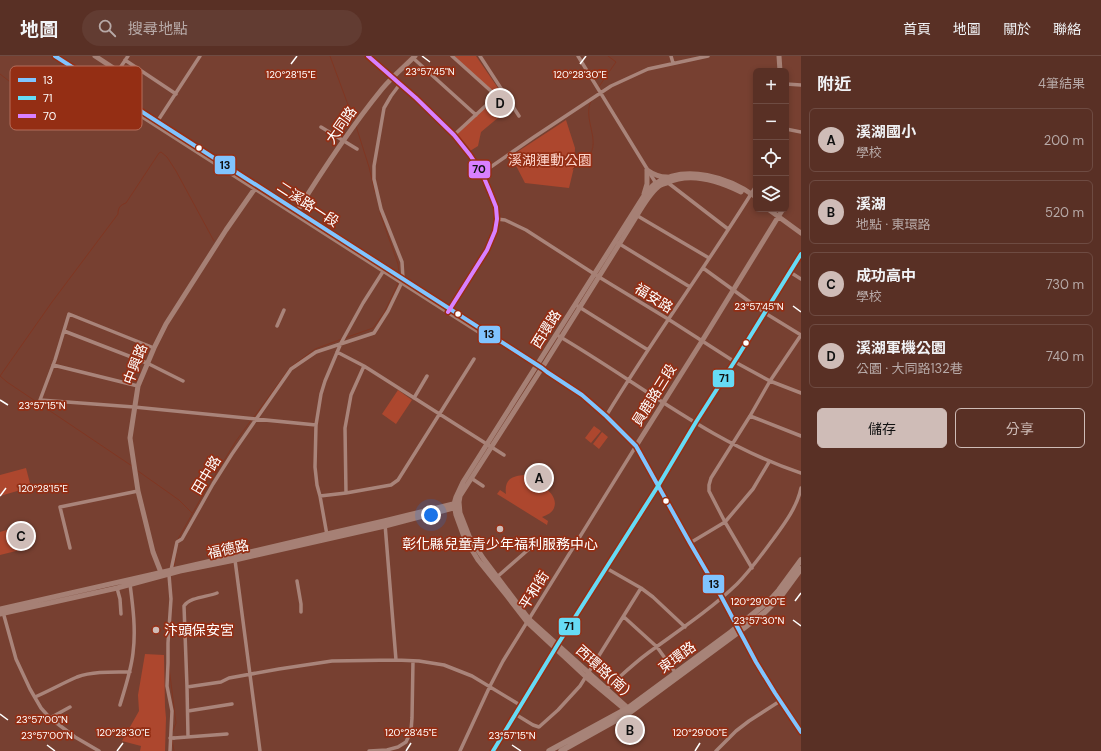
<!DOCTYPE html>
<html lang="zh-TW">
<head>
<meta charset="utf-8">
<style>
  body { margin:0; font-family:"DM Sans","Noto Sans TC",sans-serif; background:#623c32; color:#f1f3f6 }
  .controls { position:absolute; right:12px; top:12px; display:grid; overflow:hidden; border-radius:6px; box-shadow:0 2px 6px #0003 }
  .controls button { width:36px; height:36px; display:grid; place-items:center; padding:0; border:0; border-bottom:1px solid #6e4b42; background:#593025; color:#f1f3f6; font:20px sans-serif }
  .you { position:absolute; left:431px; top:459px; width:14px; height:14px; margin:-10px; border:3px solid #fff; border-radius:50%; background:#1a73e8; box-shadow:0 0 0 6px #1a73e833 }
  .badge { display:grid; place-items:center; width:26px; height:26px; border-radius:50%; background:#cfbcb7; color:#111; font-size:13px; font-weight:700 }
  .pin { position:absolute; translate:-50% -50%; border:2px solid #fff; box-shadow:0 1px 4px #0006 }
  .list { margin:0; padding:0; list-style:none }
  h2 { display:flex; justify-content:space-between; align-items:center; height:52px; margin:0; padding:0 16px; font-size:17px }
  h2 small { font-size:13px; font-weight:400; color:#b7a9a7 }
  .list li { display:grid; grid-template-columns:26px 1fr auto; gap:12px; align-items:center; box-sizing:border-box; height:64px; margin:0 8px 8px; padding:0 8px; border:1px solid #6e4b42; border-radius:6px }
  .list b { display:block; font-size:15px; white-space:nowrap }
  .list p { margin:0; font-size:13px; white-space:nowrap; color:#b7a9a7 }
  .list em { font-size:13px; font-style:normal; color:#b7a9a7 }
  .actions { display:flex; gap:8px; padding:12px 16px }
  .actions a { flex:1; padding:9px 0; border:1px solid #cfbcb7; border-radius:6px; text-align:center; font-size:14px; color:#cfbcb7 }
  .actions .main { background:#cfbcb7; color:#111 }
  .icon { flex:none; width:22px; height:22px; fill:none; stroke:currentColor; stroke-width:2; stroke-linecap:round; stroke-linejoin:round }
  .map { position:relative; flex:none; width:801px; height:695px; overflow:hidden }
  header { display:flex; align-items:center; gap:24px; box-sizing:border-box; height:56px; padding:0 20px; background:#593025; border-bottom:1px solid #6e4b42 }
  header strong { font-size:19px }
  nav { display:flex; gap:22px; margin-inline-start:auto; font-size:14px }
  .search { width:280px; height:36px; background:#623c32; display:flex; align-items:center; gap:10px; box-sizing:border-box; padding:0 14px; border-radius:22px; color:#b7a9a7; font-size:15px }
  main { display:flex }
  aside { flex:1; background:#593025 }
  .map>svg:first-child { display:block }
</style>
</head>
<body>
<header>
<strong>地圖</strong>
<div class="search"><svg class="icon" aria-label="search" viewBox="0 0 24 24"><circle cx="10" cy="10" r="6"/><path d="M15 15l6 6"/></svg>搜尋地點</div>
<nav><a>首頁</a><a>地圖</a><a>關於</a><a>聯絡</a></nav>
</header>
<main>
<div class="map">
<svg width="801" height="695" viewBox="0 0 801 695">
  <rect width="100%" height="100%" fill="#774031"/>
  <path fill="#ad472e" d="M454,0H476L511,51L481,76L478,90L470,95L457,78L496,40Z
    M566,64L575,92L574,111L569,132L525,127L511,100Z
    M398,334L412,344L396,368L382,358Z
    M594,370L601,375L591,387L585,382Z
    M602,376L608,381L599,393L593,388Z
    M26,412L31,431L0,440V419Z
    M525,419C535,426 560,436 554,452C552,457 547,459 542,461L548,465L547,469L497,438L500,434L506,438C504,423 512,420 525,419Z
    M13,472L20,494L0,499V476Z
    M145,598L164,599L165,651L166,662L165,695H140L141,690L122,685L139,655L138,639Z"/>
  <g fill="none" stroke-linecap="round" stroke-linejoin="round">
    <path stroke="#803622" stroke-width="1" d="M330,0L354,65
      M0,18L9,25
      M598,32L616,6L608,0
      M356,70L369,111L375,136
      M573,113C578,109 584,106 588,101C602,85 582,63 591,45
      M380,157L398,208L399,218
      M345,282L373,272L384,257L397,230L398,225
      M291,311L315,293L342,283
      M254,361L289,313
      M132,410L7,326L0,320L52,246L118,158C118,152 120,149 126,147L159,97L161,96L167,101L176,115L214,185
      M138,415L179,444L192,457
      M178,483L204,437L236,385L252,363
      M174,511L176,498
      M169,611L176,667L173,675
      M172,684L174,695"/>
    <path stroke="#a9847a" stroke-width="3.5" d="M368,0L416,42L454,79L470,99L482,117L490,136L496,151L497,163L495,175L487,194L449,254
      M452,0L492,36L495,41L493,43L454,79
      M480,0L519,60
      M578,0L657,129
      M671,0L673,7
      M413,2L476,59
      M125,4L176,38
      M118,15L128,0
      M786,28L801,29
      M157,66L200,0
      M321,71L357,93
      M786,73L801,76
      M482,117L534,81L611,30L648,13L708,0
      M667,126L728,173
      M636,159L709,202
      M497,163L505,164L526,174L599,221L668,263L735,306L770,325L801,337
      M618,187L690,231
      M703,212L765,257L801,279L770,325L750,360L711,422L709,429V435L725,466L752,512
      M790,216L801,223
      M576,249L648,294
      M277,270L284,254
      M64,275L147,307L183,325
      M557,279C638,326 712,388 801,417
      M154,292L69,258L55,304L40,344L134,351L316,369
      M337,296L364,310L504,399
      M53,309L138,330
      M414,342L427,320
      M606,360C653,282 708,208 756,130
      M750,360L801,380
      M471,422L483,430
      M346,437L391,429L398,424L474,303
      M320,440L346,437L345,372L351,339L364,310
      M385,468L396,604
      M327,479L320,440L317,429L315,411L316,369L321,338L325,325L341,287L363,247L384,214
      M690,487L725,466L753,433L769,406
      M70,492L60,451L138,435
      M235,504L260,695
      M606,512L641,532L653,541L685,571
      M497,521L529,493
      M297,525L301,548V556
      M117,532L120,543L121,558
      M3,556L16,603L30,633L41,652L50,662L75,681L99,695
      M624,561L657,591L677,619
      M187,631L221,626L229,622L279,613L332,605L396,604L419,605L444,609L472,620L520,649
      M606,633C620,621 633,608 648,597C678,575 710,554 737,528C751,514 762,498 774,482C785,467 797,451 801,432
      M35,641C49,635 63,627 77,621C93,615 113,616 130,616
      M120,649C125,632 131,615 133,597C136,574 133,551 130,528
      M188,655L232,648
      M515,658L533,669L539,671L558,654L580,630L641,532
      M50,662L70,651
      M188,680L187,631L184,550C190,541 207,541 217,537
      M174,682L227,678
      M170,695L172,655L167,630L168,607V587L171,543L169,519L171,514L177,486L182,483L213,428L232,398L291,313L316,296L374,277L388,255L402,226L403,223L402,206L381,153L374,123V110L384,52L391,40L400,28
      M369,695L387,694L398,691L406,686L411,675L412,662L413,605
      M460,695L490,630L503,605L636,390
      M493,695L558,588L658,430L696,366L738,300L801,198
      M716,695L736,675L749,665L780,645"/>
    <path stroke="#a68075" stroke-width="5" d="M55,0L542,312L547,316L582,339L606,360L636,390L690,487L722,542L756,606L775,637L801,676
      M95,0L118,15L104,35
      M779,0L780,15
      M92,28L489,282
      M647,114C654,119 659,121 667,121
      M644,138L647,128V114
      M768,153L801,177
      M296,157C322,115 351,71 382,33C392,21 404,11 415,0
      M636,390L702,285L783,153
      M162,519L153,496L138,435L130,382L138,330L154,292L166,268L226,174L256,131
      M0,553L229,501L327,478L384,465L457,447
      M0,558L117,532L180,515L235,504L385,470L457,451
      M628,656L586,621L527,566L507,540L478,504L464,481L456,459L454,448L456,441L463,426L643,141C647,137 651,130 656,127C686,108 729,121 756,141
      M629,656L628,652L529,563L483,502L469,480L460,457L459,446L460,440L542,312L633,166C639,156 649,138 658,131C660,129 664,128 667,127C691,115 719,125 741,136"/>
    <path stroke="#a78378" stroke-width="5.5" d="M549,695L628,652L731,576L770,544L779,534L801,504
      M561,695L629,657L740,575L765,556L781,540L801,513"/>
    <path stroke="#a9847a" stroke-width="3.5" d="M170,682H174"/>
    <g stroke="#942e14" stroke-width="7">
      <path id="bus-1" d="M55,0L542,312L547,316L582,339L606,360L636,390L690,487L722,542L756,606L775,637L801,676"/>
    </g>
    <g stroke="#942e14" stroke-width="7">
      <path id="bus-2" d="M493,695L558,588L658,430L696,366L738,300L801,198"/>
    </g>
    <g stroke="#942e14" stroke-width="7">
      <path id="bus-3" d="M368,0L416,42L454,79L470,99L482,117L490,136L496,151L497,163L495,175L487,194L448,256"/>
    </g>
    <use href="#bus-1" stroke="#80c4ff" stroke-width="4"/>
    <use href="#bus-2" stroke="#66dbf5" stroke-width="4"/>
    <use href="#bus-3" stroke="#d880ff" stroke-width="4"/>
  </g>
  <path fill="none" stroke="#fff" stroke-width="1.5" d="M422,0L430,6M291,8L297,0M580,8L586,0M793,250L801,256M0,344L8,349M0,440L6,432M795,545L801,537M793,564L801,570M0,658L8,664M47,689L55,695M512,689L521,695M117,695L123,687M406,695L411,687M695,695L700,687"/>
  <g fill="#fff" stroke="#942e14" stroke-width="1.5">
    <circle cx="199" cy="92" r="3.5"/>
    <circle cx="458" cy="258" r="3.5"/>
    <circle cx="746" cy="287" r="3.5"/>
    <circle cx="666" cy="445" r="3.5"/>
  </g>
  <g fill="#cfbcb7" stroke="#942e14" stroke-width="1.5">
    <circle cx="500" cy="473" r="4"/>
    <circle cx="156" cy="574" r="4"/>
  </g>
  <g text-anchor="middle" stroke-width="3.5" stroke-linejoin="round" paint-order="stroke">
    <g font-size="14" fill="#fff" stroke="#942e14">
      <text transform="translate(341 69) rotate(-55)" y="5">大同路</text>
      <text transform="translate(308 148) rotate(33)" y="5">二溪路一段</text>
      <text transform="translate(654 242) rotate(32)" y="5">福安路</text>
      <text transform="translate(546 273) rotate(-58)" y="5">西環路</text>
      <text transform="translate(135 308) rotate(-69)" y="5">中興路</text>
      <text transform="translate(654 339) rotate(-58)" y="5">員鹿路三段</text>
      <text transform="translate(206 419) rotate(-59)" y="5">田中路</text>
      <text transform="translate(228 493) rotate(-12)" y="5">福德路</text>
      <text transform="translate(534 534) rotate(-58)" y="5">平和街</text>
      <text transform="translate(677 601) rotate(-36)" y="5">東環路</text>
      <text transform="translate(603 614) rotate(42)" y="5">西環路(南)</text>
    </g>
    <g font-size="14" fill="#fdd4cb" stroke="#942e14">
      <text x="550" y="109">溪湖運動公園</text>
    </g>
    <g font-size="14" fill="#fff" stroke="#942e14">
      <text x="500" y="493">彰化縣兒童青少年福利服務中心</text>
      <text x="164" y="579" text-anchor="start">汴頭保安宮</text>
    </g>
  </g>
  <rect x="10" y="10" width="132" height="64" rx="6" fill="#942e14" stroke="#b46d5a" stroke-width="1"/>
  <rect x="18" y="22" width="18" height="4" fill="#80c4ff"/>
  <rect x="18" y="40" width="18" height="4" fill="#66dbf5"/>
  <rect x="18" y="58" width="18" height="4" fill="#d880ff"/>
  <g font-size="11" fill="#fff">
    <text x="43" y="28">13</text>
    <text x="43" y="46">71</text>
    <text x="43" y="64">70</text>
  </g>
  <g font-size="10" text-anchor="middle" fill="#fff" stroke="#942e14" stroke-width="3.5" stroke-linejoin="round" paint-order="stroke">
    <text x="430" y="19">23°57'45"N</text>
    <text x="291" y="22">120°28'15"E</text>
    <text x="580" y="22">120°28'30"E</text>
    <text x="759" y="254">23°57'45"N</text>
    <text x="42" y="353">23°57'15"N</text>
    <text x="43" y="436">120°28'15"E</text>
    <text x="758" y="549">120°29'00"E</text>
    <text x="759" y="568">23°57'30"N</text>
    <text x="42" y="667">23°57'00"N</text>
    <text x="123" y="680">120°28'30"E</text>
    <text x="411" y="680">120°28'45"E</text>
    <text x="700" y="680">120°29'00"E</text>
    <text x="47" y="683">23°57'00"N</text>
    <text x="512" y="683">23°57'15"N</text>
  </g>
  <g stroke="#942e14" stroke-width="1.5">
    <rect x="214" y="99" width="22" height="20" rx="4" fill="#80c4ff"/>
    <rect x="468" y="104" width="23" height="19" rx="4" fill="#d880ff"/>
    <rect x="478" y="269" width="23" height="19" rx="4" fill="#80c4ff"/>
    <rect x="712" y="313" width="23" height="19" rx="4" fill="#66dbf5"/>
    <rect x="702" y="518" width="23" height="20" rx="4" fill="#80c4ff"/>
    <rect x="558" y="561" width="23" height="19" rx="4" fill="#66dbf5"/>
  </g>
  <g font-size="11" text-anchor="middle" font-weight="bold" fill="#111">
    <text x="225" y="113">13</text>
    <text x="479" y="117">70</text>
    <text x="489" y="282">13</text>
    <text x="724" y="326">71</text>
    <text x="714" y="532">13</text>
    <text x="569" y="574">71</text>
  </g>
</svg>
<div class="controls">
<button>+</button>
<button>−</button>
<button><svg class="icon" aria-label="locate" viewBox="0 0 24 24"><circle cx="12" cy="12" r="6"/><path d="M12 2v4M12 18v4M2 12h4M18 12h4"/></svg></button>
<button><svg class="icon" aria-label="layers" viewBox="0 0 24 24"><path d="M12 4l9 5-9 5-9-5zM3 14l9 5 9-5"/></svg></button>
</div>
<div class="you"></div>
<div class="pin badge" style="left:539px;top:422px">A</div>
<div class="pin badge" style="left:630px;top:674px">B</div>
<div class="pin badge" style="left:21px;top:480px">C</div>
<div class="pin badge" style="left:500px;top:47px">D</div>
</div>
<aside>
<h2>附近<small>4筆結果</small></h2>
<ul class="list">
<li><span class="badge">A</span><div><b>溪湖國小</b><p>學校</p></div><em>200 m</em></li>
<li><span class="badge">B</span><div><b>溪湖</b><p>地點 · 東環路</p></div><em>520 m</em></li>
<li><span class="badge">C</span><div><b>成功高中</b><p>學校</p></div><em>730 m</em></li>
<li><span class="badge">D</span><div><b>溪湖軍機公園</b><p>公園 · 大同路132巷</p></div><em>740 m</em></li>
</ul>
<div class="actions"><a class="main">儲存</a><a>分享</a></div>
</aside>
</main>
</body>
</html>
